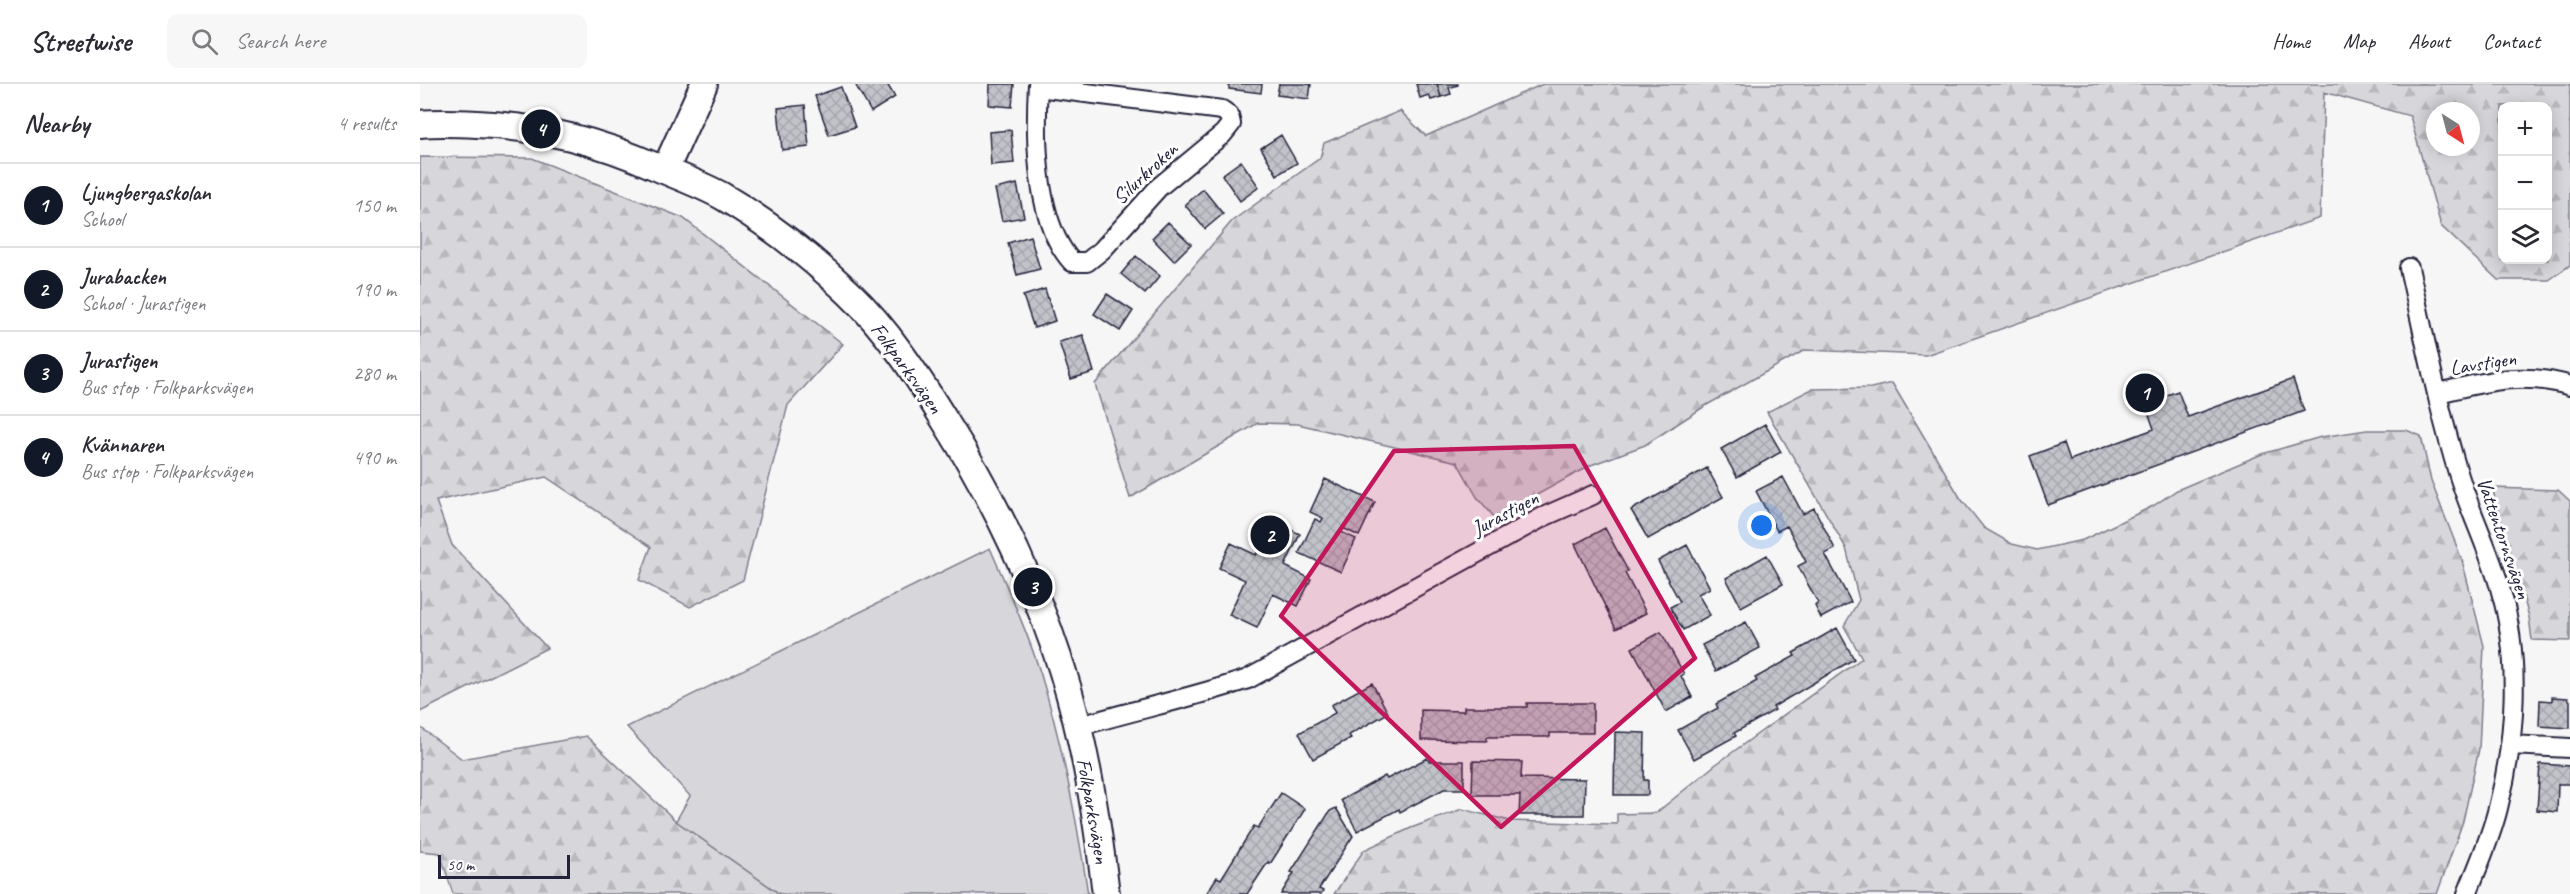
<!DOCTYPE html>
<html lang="en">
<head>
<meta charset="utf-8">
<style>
  body { margin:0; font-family:Caveat,sans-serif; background:#f7f7f7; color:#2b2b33 }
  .controls { position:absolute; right:18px; top:18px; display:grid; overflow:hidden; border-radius:12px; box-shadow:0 3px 15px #0003 }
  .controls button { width:54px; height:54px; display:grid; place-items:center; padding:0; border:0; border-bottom:2px solid #e1e1e2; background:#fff; color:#2b2b33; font:30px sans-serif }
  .compass { position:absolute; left:2006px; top:18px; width:54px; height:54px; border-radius:50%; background:#fff; box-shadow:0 3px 15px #0003; rotate:144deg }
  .scale { position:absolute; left:18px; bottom:15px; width:132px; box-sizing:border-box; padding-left:6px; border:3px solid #22223b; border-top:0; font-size:16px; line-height:21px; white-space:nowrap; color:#22223b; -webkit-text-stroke:4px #fff; paint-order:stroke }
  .you { position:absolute; left:1342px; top:442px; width:21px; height:21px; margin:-15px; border:4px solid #fff; border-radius:50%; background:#1a73e8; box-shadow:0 0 0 9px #1a73e833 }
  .badge { display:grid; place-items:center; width:39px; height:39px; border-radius:50%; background:#111827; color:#fff; font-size:20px; font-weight:700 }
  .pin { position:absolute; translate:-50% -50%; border:3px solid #fff; box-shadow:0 2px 6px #0006 }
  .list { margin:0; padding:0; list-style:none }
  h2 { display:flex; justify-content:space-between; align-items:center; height:78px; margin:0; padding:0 24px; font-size:26px }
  h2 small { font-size:20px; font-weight:400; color:#7c7c81 }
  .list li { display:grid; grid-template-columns:39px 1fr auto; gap:18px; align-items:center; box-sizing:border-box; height:84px; padding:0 24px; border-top:2px solid #e1e1e2 }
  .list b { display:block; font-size:22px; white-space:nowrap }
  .list p { margin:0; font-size:20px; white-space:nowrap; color:#7c7c81 }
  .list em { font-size:20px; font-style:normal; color:#7c7c81 }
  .icon { flex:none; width:33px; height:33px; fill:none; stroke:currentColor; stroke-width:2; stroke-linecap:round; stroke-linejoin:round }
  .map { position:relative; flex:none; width:2150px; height:810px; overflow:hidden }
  header { display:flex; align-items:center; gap:36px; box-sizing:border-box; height:84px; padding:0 30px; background:#fff; border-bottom:2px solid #e1e1e2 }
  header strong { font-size:28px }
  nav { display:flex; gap:33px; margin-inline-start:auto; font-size:21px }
  .search { width:420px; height:54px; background:#f7f7f7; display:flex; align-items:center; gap:15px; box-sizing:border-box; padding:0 21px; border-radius:12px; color:#7c7c81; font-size:22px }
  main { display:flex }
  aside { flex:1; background:#fff }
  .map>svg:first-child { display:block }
</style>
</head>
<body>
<header>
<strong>Streetwise</strong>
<div class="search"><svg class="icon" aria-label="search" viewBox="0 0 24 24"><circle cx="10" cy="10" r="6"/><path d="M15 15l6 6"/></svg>Search here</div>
<nav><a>Home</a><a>Map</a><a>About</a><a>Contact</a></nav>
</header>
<main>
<aside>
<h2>Nearby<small>4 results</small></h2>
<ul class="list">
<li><span class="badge">1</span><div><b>Ljungbergaskolan</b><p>School</p></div><em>150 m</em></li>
<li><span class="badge">2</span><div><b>Jurabacken</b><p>School · Jurastigen</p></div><em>190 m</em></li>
<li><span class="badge">3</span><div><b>Jurastigen</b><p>Bus stop · Folkparksvägen</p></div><em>280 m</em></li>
<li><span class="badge">4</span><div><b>Kvännaren</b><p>Bus stop · Folkparksvägen</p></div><em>490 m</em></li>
</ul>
</aside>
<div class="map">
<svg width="2150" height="810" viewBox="0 0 2150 810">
  <defs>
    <pattern id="forest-firs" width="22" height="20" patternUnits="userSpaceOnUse" patternTransform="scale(1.5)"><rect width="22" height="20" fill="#d7d7db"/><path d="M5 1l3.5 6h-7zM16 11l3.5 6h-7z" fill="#b8b8bd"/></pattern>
    <pattern id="building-cross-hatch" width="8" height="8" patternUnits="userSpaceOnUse" patternTransform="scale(1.5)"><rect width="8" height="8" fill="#c2c2c9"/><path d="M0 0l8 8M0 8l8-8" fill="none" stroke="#a6a6ae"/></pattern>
  </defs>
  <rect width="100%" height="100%" fill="#f6f6f7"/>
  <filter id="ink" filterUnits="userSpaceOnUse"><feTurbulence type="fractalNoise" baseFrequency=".0167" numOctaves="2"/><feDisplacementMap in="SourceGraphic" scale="12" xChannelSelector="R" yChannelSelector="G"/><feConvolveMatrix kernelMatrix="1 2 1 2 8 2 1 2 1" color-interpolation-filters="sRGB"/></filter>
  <g filter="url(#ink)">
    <path fill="url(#forest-firs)" stroke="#7c7c8b" stroke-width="1.5" fill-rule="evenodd" d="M1123,0H2150V181L2129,196H2078L2021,142L1990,32L1904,8L1900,134L1506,271L1385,266L1285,322L1225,361L1171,381L1075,434L1057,413L1037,378L878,340L838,339L710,414L675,300L812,137L900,74L904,59L980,27L1006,52ZM2128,22V176H2082V22ZM2015,27H2051V63H2015Z
      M0,73L112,74L263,134L423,260L368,321L323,496L270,523L219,496L231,463L126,393L16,417L32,461L127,564L0,628Z
      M1472,299L1541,415L1564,444L1592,460L1617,466L1663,456L1733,422L1757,406L1842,370L1901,353L1947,346H1986L2001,352L2011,397L2042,476L2064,562L2059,665L2043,737L2017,810H914L944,766L991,744L1042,725L1090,737L1197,740V730L1236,729L1295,681L1442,574L1424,542L1439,516L1426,464L1347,328L1392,305L1451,304Z
      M2072,404L2138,406L2150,417V557L2112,556L2109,533Z
      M0,643L42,675L166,652L256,737L360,810H33L20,769L0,767Z"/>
    <path fill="#d7d7db" stroke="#7c7c8b" stroke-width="1.5" d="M570,464C588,505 607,547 621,591C643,663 657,736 668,810H360L256,737L270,712L207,643Z"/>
    <path fill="url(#building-cross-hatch)" stroke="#22223b" stroke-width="1.5" d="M435,0H467L475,13L451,28Z
      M570,0H594L592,23L569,21Z
      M809,0H842L841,9L809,5Z
      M859,0H891L889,15L857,11Z
      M996,0H1017L1021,13L1011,16L1009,11L1000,14Z
      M1017,0H1038V1L1029,4L1031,10L1021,13Z
      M421,3L435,43L409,51L395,12Z
      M385,21L389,63L362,66L358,24Z
      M591,46L594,79L571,81L569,48Z
      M861,51L877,79L857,91L841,64Z
      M821,77L839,103L820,117L802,91Z
      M597,100L604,133L582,137L575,105Z
      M783,105L803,130L785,145L765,121Z
      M748,138L771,160L754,177L732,154Z
      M610,152L620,185L597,191L588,159Z
      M716,172L740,192L725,210L701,190Z
      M625,205L635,237L614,244L603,212Z
      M687,210L713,227L700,247L674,230Z
      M663,251L674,288L651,295L639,258Z
      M1873,295L1884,327L1628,421L1610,372L1644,359L1650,376L1734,345L1725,319L1758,307L1768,333Z
      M1345,340L1361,368L1317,393L1301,365Z
      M1287,384L1303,413L1228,455L1211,426Z
      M1363,393L1383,430L1394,424L1415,465L1405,470L1431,518L1401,534L1395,522L1398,519L1378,482L1386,478L1367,442L1357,447L1336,407Z
      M905,395L955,418L939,452L923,444L921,448L936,455L921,488L879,469L895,435L901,438L903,434L890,428Z
      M852,437L880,450L865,482L891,495L878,522L853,510L837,544L809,531L825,496L799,484L811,459L836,471Z
      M1185,444L1208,487L1205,489L1226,529L1196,545L1155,460Z
      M1267,461L1290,504L1278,510L1290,531L1263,546L1250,523L1260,518L1238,477Z
      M1347,471L1363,500L1321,523L1306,494Z
      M1326,538L1340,564L1296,587L1282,561Z
      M1417,544L1434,575L1353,623L1355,626L1314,649L1316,652L1274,675L1258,646L1298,624L1296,620L1337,597L1335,594L1375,572L1373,569Z
      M1241,548L1264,590L1261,592L1272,613L1246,628L1212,564Z
      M952,599L968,629L929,651L931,654L893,675L879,649L915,629L911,621Z
      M2132,613L2148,614L2150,617V644L2119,642L2120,616L2132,617Z
      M1107,619H1173V649H1130V653H1067V657L1001,656V626L1044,627V623H1107Z
      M1195,648L1225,649L1224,696H1228V711H1194Z
      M1007,674L1009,677H1044V705H1024L980,728L979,725L937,747L921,716L965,692L967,695Z
      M1053,677L1102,678L1101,694L1165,695L1164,731H1099L1100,711H1052Z
      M2120,680L2150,682V700H2138L2137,728L2117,726Z
      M861,709L885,725L850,780L848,778L827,810H786L797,793L801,795L834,742L838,744Z
      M916,724L933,752L899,805L903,807L901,810H861L874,789L871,788L910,727Z"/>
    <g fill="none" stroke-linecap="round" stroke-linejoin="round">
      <g stroke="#22223b" stroke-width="22">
        <path id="street" d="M618,3L802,26L809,31L811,40L803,50L739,103L682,166L667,178H652C615,137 615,53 618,0
          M1989,184C2005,254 2018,324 2039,392C2051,430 2069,466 2080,504C2101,574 2096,654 2078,724C2071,753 2058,782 2047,810
          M2018,309C2065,298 2103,287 2150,302
          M657,643C714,626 772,614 828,595L1123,433L1173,411
          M2091,661L2150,664"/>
      </g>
      <g stroke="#22223b" stroke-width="30">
        <path id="secondary" d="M0,40C19,38 38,39 57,40C124,43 178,57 239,84C260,93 282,101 302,112C348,139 391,173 429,209C467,245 498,293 525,337C574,415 614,498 642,585C665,658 677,734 686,810
          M245,86L284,0"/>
      </g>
      <use href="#street" stroke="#fff" stroke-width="18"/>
      <use href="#secondary" stroke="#fff" stroke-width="26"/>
    </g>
  </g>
  <path fill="#c2185b" fill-opacity="0.2" stroke="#c2185b" stroke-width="4.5" stroke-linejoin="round" d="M1154,362L1275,574L1081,743L861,532L974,367Z"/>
  <g text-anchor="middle" stroke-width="6" stroke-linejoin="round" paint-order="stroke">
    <g font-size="21" fill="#22223b" stroke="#fff">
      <text transform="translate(725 89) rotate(-43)" y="7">Silurkroken</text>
      <text transform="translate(2063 279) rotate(-9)" y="7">Lavstigen</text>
      <text transform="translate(487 284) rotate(54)" y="7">Folkparksvägen</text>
      <text transform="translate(1085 429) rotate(-28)" y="7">Jurastigen</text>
      <text transform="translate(2084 454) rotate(71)" y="7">Vattentornsvägen</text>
      <text transform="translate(673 727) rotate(80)" y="7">Folkparksvägen</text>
    </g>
  </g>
</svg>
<div class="controls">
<button>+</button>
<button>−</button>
<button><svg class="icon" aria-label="layers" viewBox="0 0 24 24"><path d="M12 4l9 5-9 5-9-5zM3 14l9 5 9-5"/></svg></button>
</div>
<svg class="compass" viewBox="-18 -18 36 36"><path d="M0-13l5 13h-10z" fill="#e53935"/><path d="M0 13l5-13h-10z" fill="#7c7c81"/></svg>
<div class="scale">50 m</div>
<div class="you"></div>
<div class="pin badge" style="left:1725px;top:309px">1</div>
<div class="pin badge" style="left:850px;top:451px">2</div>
<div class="pin badge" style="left:613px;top:503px">3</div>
<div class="pin badge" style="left:121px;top:45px">4</div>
</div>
</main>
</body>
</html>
